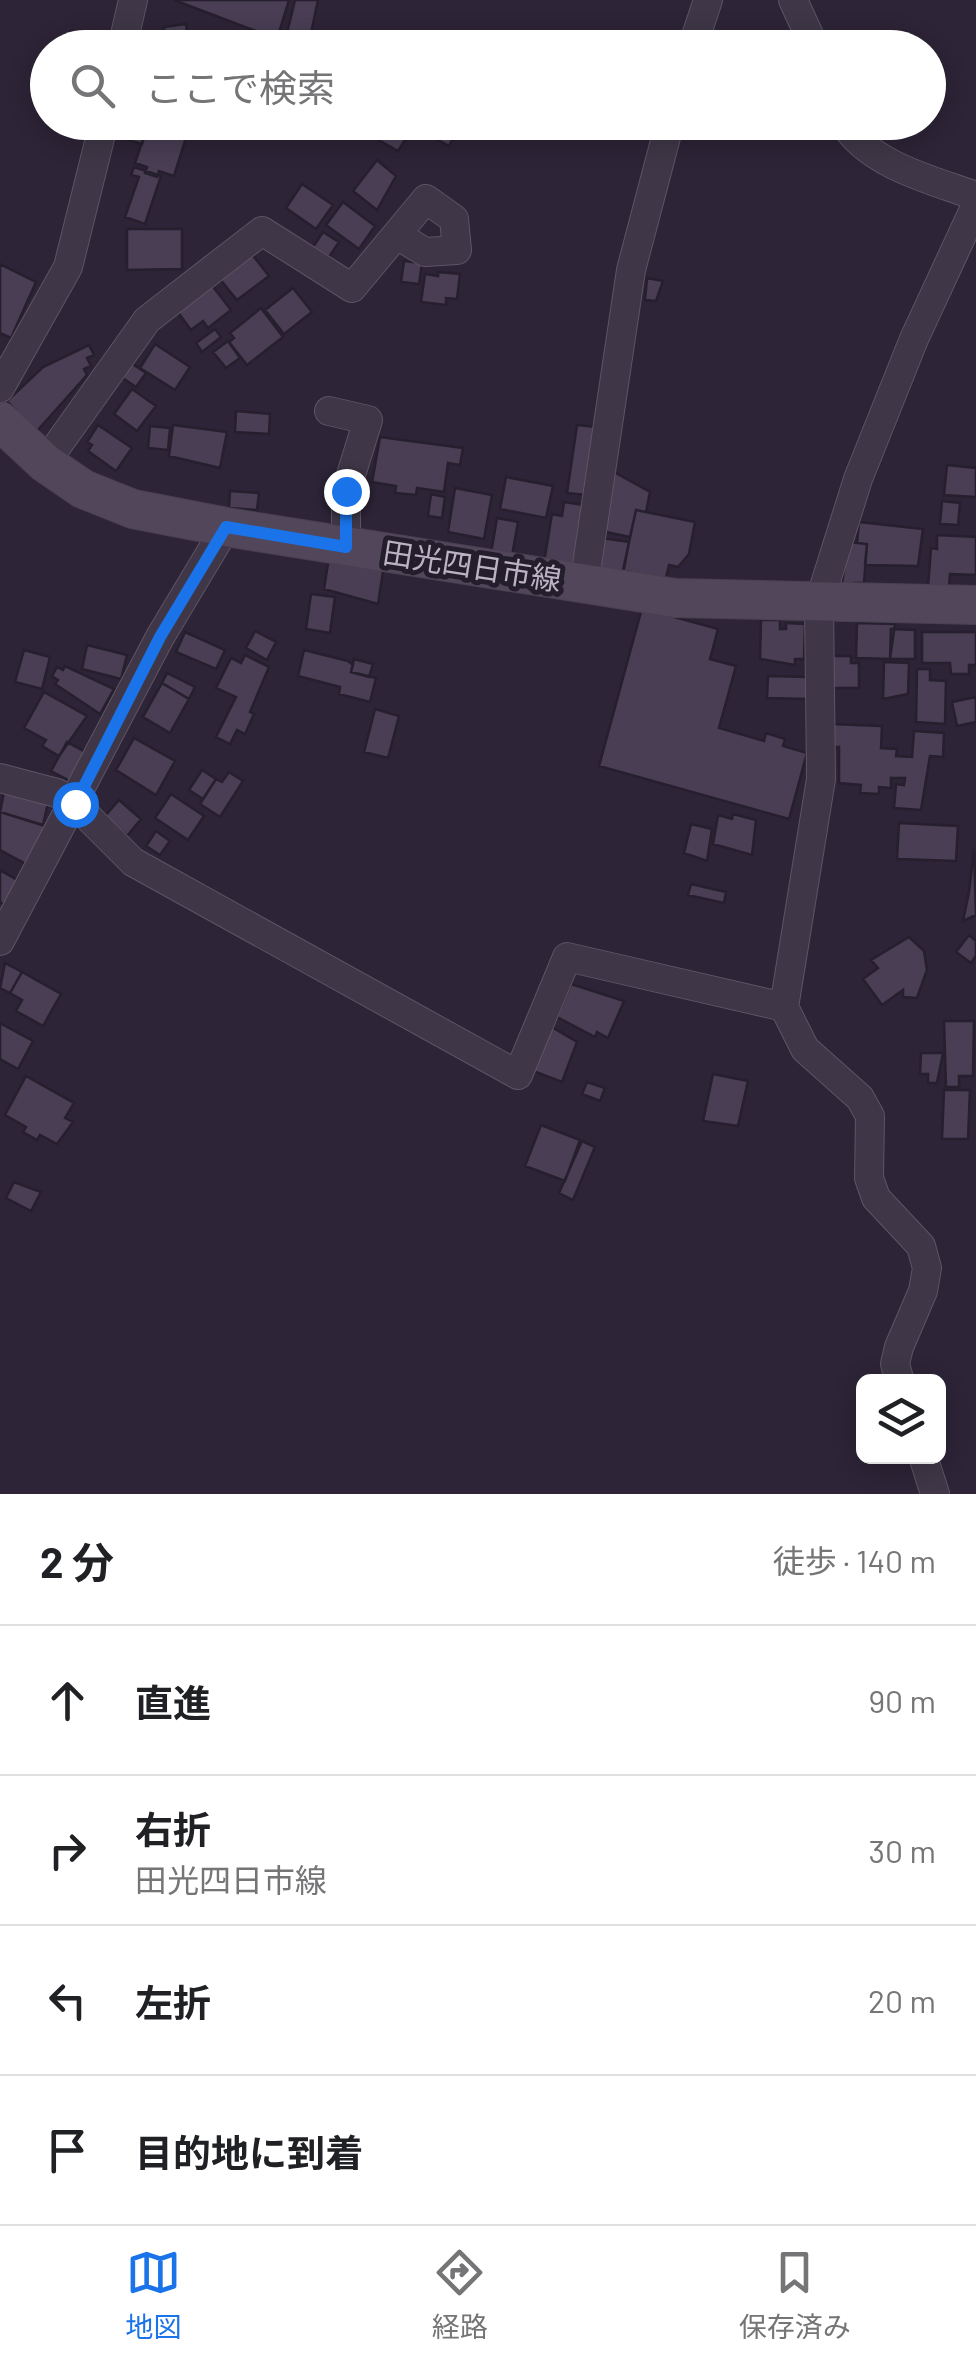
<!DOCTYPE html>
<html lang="ja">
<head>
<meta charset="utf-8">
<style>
  body { margin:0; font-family:Barlow,"Noto Sans JP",sans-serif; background:#f2f2f2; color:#202124 }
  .controls { position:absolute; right:30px; bottom:30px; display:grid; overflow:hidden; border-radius:15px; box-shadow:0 5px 25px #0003 }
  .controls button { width:90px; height:90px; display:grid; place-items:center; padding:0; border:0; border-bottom:2px solid #e0e0e0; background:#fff; color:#202124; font:50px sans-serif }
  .stop { position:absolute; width:30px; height:30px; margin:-22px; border:8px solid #1a73e8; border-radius:50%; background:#fff }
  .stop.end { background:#1a73e8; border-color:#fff; box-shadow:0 2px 10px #0008 }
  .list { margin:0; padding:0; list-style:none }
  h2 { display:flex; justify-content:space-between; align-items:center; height:130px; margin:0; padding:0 40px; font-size:42px }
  h2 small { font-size:32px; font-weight:400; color:#757577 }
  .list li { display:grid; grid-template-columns:65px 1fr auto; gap:30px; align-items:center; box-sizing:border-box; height:150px; padding:0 40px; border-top:2px solid #e0e0e0 }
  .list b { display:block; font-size:38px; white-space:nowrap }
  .list p { margin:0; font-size:32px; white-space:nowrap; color:#757577 }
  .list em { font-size:32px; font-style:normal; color:#757577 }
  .icon { flex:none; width:55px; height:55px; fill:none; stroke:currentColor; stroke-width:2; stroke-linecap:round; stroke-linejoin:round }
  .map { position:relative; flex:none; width:976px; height:1494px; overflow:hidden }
  .search { position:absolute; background:#fff; box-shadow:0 5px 25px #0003; left:30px; right:30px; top:30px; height:110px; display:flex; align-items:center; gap:25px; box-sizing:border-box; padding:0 35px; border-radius:55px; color:#757577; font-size:38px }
  .sheet { height:730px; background:#fff }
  nav { display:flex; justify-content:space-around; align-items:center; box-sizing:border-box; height:140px; border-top:2px solid #e0e0e0; background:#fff; font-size:28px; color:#757577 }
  nav a { display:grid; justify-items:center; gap:5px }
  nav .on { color:#1a73e8 }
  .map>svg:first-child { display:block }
</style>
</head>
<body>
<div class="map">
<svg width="976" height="1494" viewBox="0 0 976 1494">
  <rect width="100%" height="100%" fill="#2d2437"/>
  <path fill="#493e54" stroke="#261f2e" stroke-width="2.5" d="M174,0H289L277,39Z
    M295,0H318L310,38L287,33Z
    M186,24L188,40L166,42L164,27Z
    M218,32L220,48H167L166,42Z
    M123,122H149L142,144L118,137Z
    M149,122H191L174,176L159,171L157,177L145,173L147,167L135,163Z
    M365,122H409L414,126L398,151L361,130Z
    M436,122H462L449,146L429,135Z
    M377,160L396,176L377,210L353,191Z
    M134,167L161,176L145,224L125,217L139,177L131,175Z
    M302,184L333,205L316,229L286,208Z
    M343,202L375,226L359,249L326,225Z
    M127,229H182V269L127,270Z
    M323,232L339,242L329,257L313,247Z
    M251,253L269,276L237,300L219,278Z
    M404,261L422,263L419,284L401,282Z
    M0,264L36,282L11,338L0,333Z
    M438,272L460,274L457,299L446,298V305L421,302L425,274L438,276Z
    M647,278L663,281L656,301L645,300Z
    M211,284L231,310L208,328L203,321L191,330L177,311Z
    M293,288L312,312L284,334L265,310Z
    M261,308L283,337L247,365L229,342L234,338L230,333Z
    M215,329L221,337L202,352L196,343Z
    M228,341L240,358L226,368L213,352Z
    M155,344L190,367L175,390L140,368Z
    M89,345L94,355L87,358L91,366L84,369L87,375L36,432L7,401L43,367Z
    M131,363L146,373L136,387L121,377Z
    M132,389L156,406L137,431L114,414Z
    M236,411L270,414L269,434L235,432Z
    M98,425L132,448L116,471L88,451L92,445L87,442Z
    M173,425L227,432L220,468L169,456Z
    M577,425L596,427L586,495L567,493Z
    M150,426L170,428L168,450L148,448Z
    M380,437L463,448L460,465L448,463L444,492L417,488L416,495L395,493L396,486L372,482Z
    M947,465L976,468V497L944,495Z
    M614,472L650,492L646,512L636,510L630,537L601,531Z
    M506,477L553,486L546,518L500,509Z
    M455,488L492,495L484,539L448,532Z
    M230,491L259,493L257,510L229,508Z
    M431,494L445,497L442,518L428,516Z
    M942,501L960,503L958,525L940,524Z
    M564,502L584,505L574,566L544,562L552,514L562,516Z
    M636,510L695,522L689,554L678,567L669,565L665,582L623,570Z
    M497,518L518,522L512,556L491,553Z
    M859,522L923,529L918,566L865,565L867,544L857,543Z
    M937,535L976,537V575L950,574L949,587H928L931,548L937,549Z
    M602,538L629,542L623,574L597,568Z
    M848,542L867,544L864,583H854L853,592L841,590Z
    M329,557L384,565L378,604L324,589Z
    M311,594L335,597L330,633L306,629Z
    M642,608L718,629L710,659L736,666L719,728L764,741L766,733L785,739L783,746L807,753L789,819L599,766Z
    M761,620H780V629H786V623L805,624L804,659H795V665L760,659Z
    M857,623L895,624L890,659L856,658Z
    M891,629L915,630V659H890Z
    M255,631L276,642L267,660L246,648Z
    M185,632L225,650L216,669L176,652Z
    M922,632H976V665H969V674H951L950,663H922Z
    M87,645L127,655L121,679L82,669Z
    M24,650L50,657L42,689L15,682Z
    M304,650L348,661L353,665L351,672L376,678L370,702L339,694L340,687L298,676Z
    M245,655L269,667L250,712L254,714L245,734L237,730L230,744L216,737L236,697L216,688L231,658L241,663Z
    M828,656H851V663H859V688H828Z
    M354,659L373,664L369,677L351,672Z
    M884,662L909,663L908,694L883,699Z
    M65,666L114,689L100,714L55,684L58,680L52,676L57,667L63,670Z
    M917,669H930V680L946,681L945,724L916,722Z
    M167,673L195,687L189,699L162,683Z
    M768,676L809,677V699L767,698Z
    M162,683L189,699L170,733L143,717Z
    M44,692L87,716L59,756L42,746L46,740L24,728Z
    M976,697V722L957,726L952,702Z
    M375,709L399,716L388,758L364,752Z
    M831,724L882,726L881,748L897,749L896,756L912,757L914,731L944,733L943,757L930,756L921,810L894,808L896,784L904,785L905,778H891V788L879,787V794L860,793L861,785L839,783V747H829Z
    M134,738L175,761L156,795L116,770Z
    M67,742L87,753L72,782L51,771Z
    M202,770L216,779L203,799L189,790Z
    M229,772L243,781L220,817L200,804L216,779L222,782Z
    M4,792L48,803L43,825L0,812Z
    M171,794L204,816L188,840L155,818Z
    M119,800L141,819L127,836L105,816Z
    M0,812L48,827L28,865L0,850Z
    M733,814L756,820L752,855L713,844L718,815L732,819Z
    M899,823L958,826L956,861L897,859Z
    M691,824L712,829L707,861L684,853Z
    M156,831L170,841L160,855L146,846Z
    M974,849L976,915L963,921L969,892Z
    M0,870L19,881L5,905L0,902Z
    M691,884L726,892L724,903L688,895Z
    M969,935L976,941V956L971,963L956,952Z
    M909,937L924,951L927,970L917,998L903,997V990L882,1005L863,979L878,968L871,960Z
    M5,963L22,972L10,993L0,988Z
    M22,972L61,994L43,1026L16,1011L22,1000L10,993Z
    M571,984L624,1001L608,1038L597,1032L595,1037L557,1017Z
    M944,1021H974L973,1076H959V1087H946Z
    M0,1023L33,1041L18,1069L0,1059Z
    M550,1026L577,1042L562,1082L533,1071Z
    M921,1053H943L937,1083H928V1074H920Z
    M713,1074L748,1081L738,1126L703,1121Z
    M26,1076L74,1103L65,1118L73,1122L57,1144L40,1135L37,1140L23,1132L26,1127L5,1115Z
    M587,1082L605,1088L600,1101L582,1094Z
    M944,1090H970L968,1139H942Z
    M541,1125L580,1140L565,1181L525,1166Z
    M582,1141L595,1147L573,1200L559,1193Z
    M14,1182L41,1192L31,1211L6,1198Z"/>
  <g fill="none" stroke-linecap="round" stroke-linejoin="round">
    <g stroke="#5d5565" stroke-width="30">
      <path id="street" d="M793,0L815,48
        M122,48L133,0
        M692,48L708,0
        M843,122C869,165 932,180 976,196
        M0,388L68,267L104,122
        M329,411L368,420L346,491V547
        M45,463L147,320L262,231L352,288L426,199L454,219L457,250L425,252L397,235
        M584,585L631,270L670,122
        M0,778L57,793L75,804L133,862L518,1075L567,957L784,1007
        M0,941L160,637L226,527
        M900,1382L895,1364L899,1347L923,1291L927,1268L921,1246L876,1198L869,1178L870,1116L860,1098L805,1049L784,1007L821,779L819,603L858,479L914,339L976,205
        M923,1456L935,1494"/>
    </g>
    <g stroke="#484151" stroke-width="40">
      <path id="secondary" d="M0,421L45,463L83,489L133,509L226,527L675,598L976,605"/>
    </g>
    <use href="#street" stroke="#3f3747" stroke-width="28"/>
    <use href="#secondary" stroke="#51465a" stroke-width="38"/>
  </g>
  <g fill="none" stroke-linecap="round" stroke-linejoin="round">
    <path stroke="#1a73e8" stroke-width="12" d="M75,804L160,637L226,527L346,547V491"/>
  </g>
  <g text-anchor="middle" stroke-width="10" stroke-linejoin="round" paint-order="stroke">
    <g font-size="30" fill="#bbb2c4" stroke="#241d2c">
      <text transform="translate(472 567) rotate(9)" y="10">田光四日市線</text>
    </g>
  </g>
</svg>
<div class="controls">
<button><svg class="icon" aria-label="layers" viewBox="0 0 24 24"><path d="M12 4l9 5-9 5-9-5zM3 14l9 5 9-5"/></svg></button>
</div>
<div class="stop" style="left:75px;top:804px"></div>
<div class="stop end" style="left:346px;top:491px"></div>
<div class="search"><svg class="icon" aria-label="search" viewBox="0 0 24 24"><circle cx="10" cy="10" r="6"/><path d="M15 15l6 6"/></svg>ここで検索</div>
</div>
<section class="sheet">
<h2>2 分<small>徒歩 · 140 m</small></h2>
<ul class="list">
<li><svg class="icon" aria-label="ahead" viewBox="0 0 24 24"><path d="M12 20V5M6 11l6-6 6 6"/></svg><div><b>直進</b></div><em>90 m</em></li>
<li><svg class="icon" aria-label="right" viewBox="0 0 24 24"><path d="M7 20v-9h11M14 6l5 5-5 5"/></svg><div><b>右折</b><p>田光四日市線</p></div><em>30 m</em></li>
<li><svg class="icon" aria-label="left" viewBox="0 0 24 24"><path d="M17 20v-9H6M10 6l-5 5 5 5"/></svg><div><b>左折</b></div><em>20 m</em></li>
<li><svg class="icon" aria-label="arrive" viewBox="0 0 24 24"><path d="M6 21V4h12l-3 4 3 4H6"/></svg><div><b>目的地に到着</b></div></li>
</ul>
</section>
<nav>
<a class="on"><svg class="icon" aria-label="map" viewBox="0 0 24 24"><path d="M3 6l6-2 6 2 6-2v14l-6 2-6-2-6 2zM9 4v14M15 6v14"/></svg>地図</a>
<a><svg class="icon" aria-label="directions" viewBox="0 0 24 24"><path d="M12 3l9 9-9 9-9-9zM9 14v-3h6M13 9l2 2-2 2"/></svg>経路</a>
<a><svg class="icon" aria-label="saved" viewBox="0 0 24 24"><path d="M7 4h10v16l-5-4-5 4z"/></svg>保存済み</a>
</nav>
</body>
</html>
